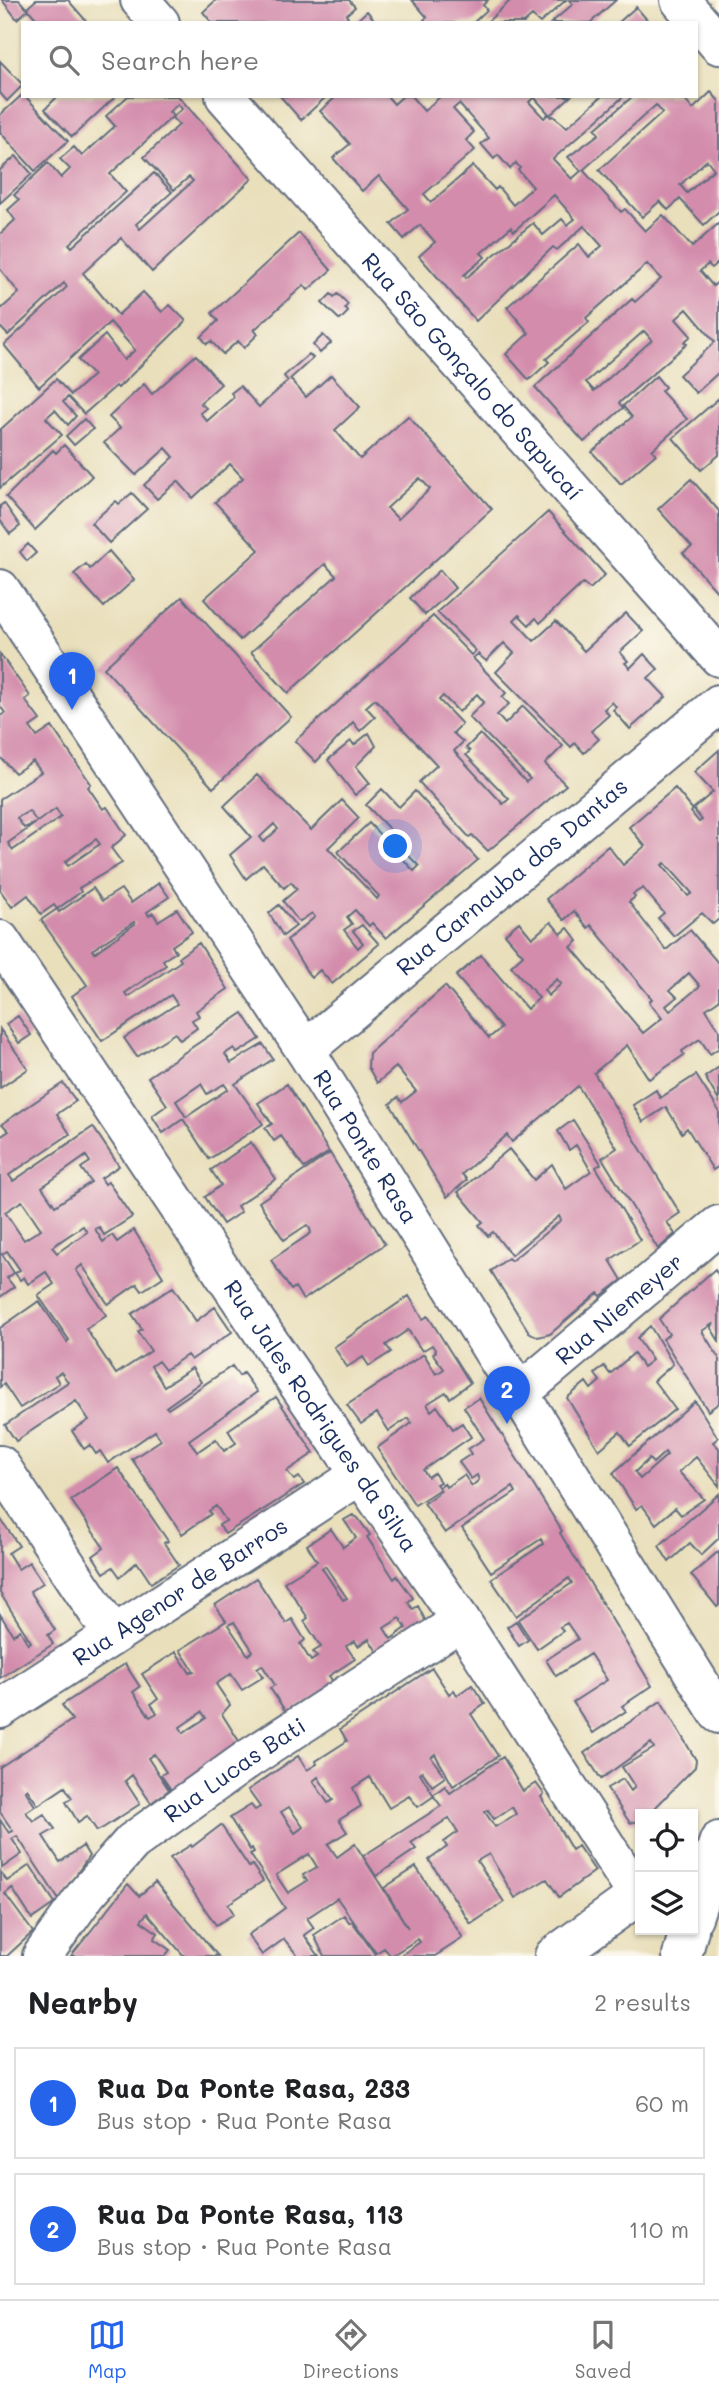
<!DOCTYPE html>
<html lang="en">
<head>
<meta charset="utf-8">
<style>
  body { margin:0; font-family:Mali,sans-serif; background:#f2f2f2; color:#202124 }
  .controls { position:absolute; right:21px; bottom:21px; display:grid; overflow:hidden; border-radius:0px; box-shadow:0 2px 5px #0004 }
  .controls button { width:63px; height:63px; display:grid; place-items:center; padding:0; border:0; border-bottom:2px solid #e0e0e0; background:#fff; color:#202124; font:35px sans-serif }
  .you { position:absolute; left:396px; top:847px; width:24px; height:24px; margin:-18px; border:5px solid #fff; border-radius:50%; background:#1a73e8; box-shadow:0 0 0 10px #1a73e833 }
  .badge { display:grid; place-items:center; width:46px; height:46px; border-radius:50%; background:#2563eb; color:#fff; font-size:23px; font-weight:700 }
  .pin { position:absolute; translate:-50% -58px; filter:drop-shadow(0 2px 4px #0008) }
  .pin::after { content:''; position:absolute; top:37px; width:24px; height:21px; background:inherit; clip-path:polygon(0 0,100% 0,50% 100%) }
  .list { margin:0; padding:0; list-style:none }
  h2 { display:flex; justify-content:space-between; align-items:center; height:91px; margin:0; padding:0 28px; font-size:30px }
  h2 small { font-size:23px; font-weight:400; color:#757577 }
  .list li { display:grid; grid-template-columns:46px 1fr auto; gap:21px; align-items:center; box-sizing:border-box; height:112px; margin:0 14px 14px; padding:0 14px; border:2px solid #e0e0e0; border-radius:0px }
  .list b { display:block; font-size:26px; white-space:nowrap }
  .list p { margin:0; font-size:23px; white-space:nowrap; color:#757577 }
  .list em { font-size:23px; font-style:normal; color:#757577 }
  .icon { flex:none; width:38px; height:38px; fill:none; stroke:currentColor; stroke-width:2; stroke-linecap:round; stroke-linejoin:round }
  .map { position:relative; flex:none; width:719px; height:1956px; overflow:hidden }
  .search { position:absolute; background:#fff; box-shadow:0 2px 5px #0004; left:21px; right:21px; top:21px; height:77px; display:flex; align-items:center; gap:18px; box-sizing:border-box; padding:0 24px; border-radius:0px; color:#757577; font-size:26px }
  .sheet { height:343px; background:#fff }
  nav { display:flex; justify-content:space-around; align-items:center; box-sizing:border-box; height:98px; border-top:2px solid #e0e0e0; background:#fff; font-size:19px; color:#757577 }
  nav a { display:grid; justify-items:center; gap:4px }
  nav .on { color:#2563eb }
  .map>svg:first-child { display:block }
</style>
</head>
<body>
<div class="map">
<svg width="719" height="1956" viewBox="0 0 719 1956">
  <rect width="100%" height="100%" fill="#fbf7ec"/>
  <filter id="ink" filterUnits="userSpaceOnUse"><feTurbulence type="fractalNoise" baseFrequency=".0143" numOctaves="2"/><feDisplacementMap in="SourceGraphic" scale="14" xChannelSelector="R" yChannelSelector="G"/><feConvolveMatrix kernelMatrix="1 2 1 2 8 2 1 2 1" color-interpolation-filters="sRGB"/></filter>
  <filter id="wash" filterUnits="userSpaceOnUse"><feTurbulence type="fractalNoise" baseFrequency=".00686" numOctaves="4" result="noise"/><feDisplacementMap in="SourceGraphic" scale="28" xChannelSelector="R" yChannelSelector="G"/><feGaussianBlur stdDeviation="1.57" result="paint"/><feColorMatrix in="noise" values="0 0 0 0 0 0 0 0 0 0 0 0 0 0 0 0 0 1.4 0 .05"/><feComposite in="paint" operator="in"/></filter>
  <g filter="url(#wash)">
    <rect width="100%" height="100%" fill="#e9dfbb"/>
    <g id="blocks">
      <path fill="#d38cac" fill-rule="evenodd" d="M2,0H19L28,10L17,19Z
        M36,0H68L88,23H40L27,8Z
        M216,0H349L355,7L346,15L352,23H212L203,12Z
        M412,0H488L483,5L487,10L473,23H421L427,17Z
        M511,0H566L540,23L532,16L524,23H486Z
        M569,0H616L590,23H551L573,4Z
        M636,7L650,23H618Z
        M367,11L377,23H354Z
        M0,61L23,85L7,101L0,93Z
        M711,92L719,101V211L704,225L680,199L668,210L660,201L642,217L599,170L662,113L656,105L583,170L621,212L625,209L645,231L663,215L692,247L719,223V262L712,268L708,264L700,271L713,286L719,281V372L696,393L679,375L715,342L687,309L676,319L691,336L684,342L687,344L619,403L623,408L584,442L535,387L632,299L635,302L661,279L647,264L586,318L589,322L546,359L549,362L529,380L506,354L529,333L507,307L579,244L589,257L602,246L584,226L557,250L553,247L476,321L419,256L435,242L420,225L404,239L391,224L408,209L379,176L362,191L333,158L350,144L320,111L337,96H387L394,104L403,96H411L424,111L441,96H571L550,115L534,97L529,102L544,118L548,114L551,117L553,116L567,127L602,96H624L553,159L572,179L581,171L568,157L599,134L595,129L633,96H681L693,109ZM459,104L489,138L481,144L494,159L498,155L510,169L516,163L520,168L518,170L533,187L513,205L498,187L495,190L473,166L431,202L424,194L475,150L466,140L474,132L453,109ZM707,160L714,169L687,193L680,185ZM554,195L575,219L567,225L562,219L543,235L533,223L466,278L464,275L485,257L481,253L511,227L514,231ZM644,331L652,340L594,391L586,382Z
        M23,94L68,141L35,171L0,132V115Z
        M58,96H116L72,137L45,109Z
        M128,96H178L252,179L152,272L121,238L83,273L118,315L143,292L162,312L170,305L186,321L118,388L116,386L84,414L68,397L63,402L76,416L68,425L55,410L46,418L62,435L0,488V430L56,379L71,395L93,375L78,360L105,335L124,360L135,350L110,322L39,387L4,345L67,287L64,283L8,335L0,327V310L19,293L0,269V234L15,220L8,210L19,200L14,195L48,163L61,178L70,169L60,159L74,147L82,156L115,126L106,116ZM178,104L182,109L172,118L179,125L144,157L174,190L189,177L193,181L140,229L136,224L172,192L154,173L72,247L69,244L126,192L110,174L173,116L169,112Z
        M280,96H327L301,120Z
        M16,156L32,174L0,203V170Z
        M299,233L331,270L308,290L304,285L254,330L258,334L244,348L238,341L223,354L211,341L207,344L201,337L218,321L212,313Z
        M331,294L334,297L338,294L348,304L345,308L348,312L340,320L322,303Z
        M323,335L331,343L320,353L313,345Z
        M309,354L313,358L290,379L306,397L331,375L360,407L335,430L360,459L408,416L492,509L288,693L251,652L336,576L325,564L240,640L204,599L259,550L215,502L243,478L230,464L193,498L178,481L157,499L144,485L174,457L166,448L136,475L104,443L120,428L109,417L144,384L152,394L196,355L221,384L200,403L206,408L200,413L207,421L234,397L231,393L240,386L259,407L288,381L284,376ZM420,478L430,489L398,519L387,508Z
        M656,376L665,387L661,391L687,419L652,450L656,454L621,484L592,452L632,417L623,406Z
        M719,398V455L701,470L673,438Z
        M84,419L93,429L74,445L66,436Z
        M64,445L92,476L35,530L6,497L53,450L56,453Z
        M691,479L719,511V594L683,553L692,547L658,509Z
        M132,493L147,509L109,543L91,523L116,501L119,504Z
        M4,503L20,526L10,534L0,520V506Z
        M548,512L605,575L590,589L583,583L540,623L536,618L529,625L519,615L514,620L534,641L556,621L584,651L626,613L643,631L620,652L628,661L625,663L630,668L644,654L658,669L648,678L666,697L630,729L613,710L616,707L612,702L604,709L609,715L591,731L599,739L584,753L575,743L571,747L496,672L514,653L504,643L486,661L478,654L473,658L506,693L502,697L509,704L497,715L505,724L523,706L563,746L545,764L566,785L488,851L472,835L469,837L419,782L437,765L375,699L366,707L375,717L360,731L353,722L316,762L295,741L433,616L471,655L476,651L437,612ZM477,694L484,702L469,717L530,779L526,782L480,734L466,748L470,751L466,755L509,799L503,804L454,751L463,742L453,733L462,724L439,700L443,696L459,712Z
        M28,544L36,553L27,561L20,552Z
        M109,551L134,580L104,607L74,574L86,564L90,569Z
        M440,570L455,588L425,615L410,598Z
        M182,597L291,717L213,788L104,668Z
        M0,654L30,696L25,700L40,720L30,727L37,737L52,727L91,784L88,787L103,809L107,807L126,835L111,848L122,863L79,888L81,892L57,909L54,905L41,914L28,895L12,907L0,890V799L41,772L33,761L15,773L0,757V716L5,713L0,706ZM56,809L61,817L13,850L8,843L36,823L24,828L17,818L29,811L37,822ZM96,839L100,844L68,866L65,862Z
        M369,733L376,746L356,766L370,783L355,795L328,760L351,741L354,745Z
        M719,750V919L713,924L702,913L674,936L658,918L664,913L643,888L633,894L635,897L629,902L666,950L690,930L719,964V1000L706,1009L719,1030V1048L710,1054L700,1039L682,1051L684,1055L649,1079L627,1045L594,1073L680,1213L667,1222L675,1234L658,1249L602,1158L617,1148L578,1086L512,1142L507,1135L462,1174L467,1180L447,1197L390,1104L398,1097L402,1102L416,1091L396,1067L377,1083L368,1067L369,1053L445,986L489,1038L501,1028L456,976L481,955L527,1009L539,998L511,966L523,955L505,934L519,922L532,938L551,922L561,934L568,928L578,941L571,947L643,1033L662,1018L649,1002L652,999L591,925L588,928L574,911L564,920L546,899L608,846L623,865L645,846L629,827L675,788L693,810L691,812L699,822L702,820L693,809L713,792L694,772ZM665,863L692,893L688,896L662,865ZM689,973L700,986L670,1011L666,1006L677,997L670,990ZM557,979L561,984L548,996L544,990Z
        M257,775L311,830L342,800L359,818L328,848L377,899L379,896L338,852L369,823L414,871L419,866L389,836L393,833L366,805L382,789L399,807L415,791L478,860L386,938L372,923L369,926L355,910L347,917L352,924L344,930L358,948L363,943L353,931L362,925L379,944L332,984L320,970L311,978L287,940L315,917L312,913L299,922L283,901L297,889L291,882L284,888L263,864L246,879L230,855L251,837L224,806ZM274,824L278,829L264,842L260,837Z
        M159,883L169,897L147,912L149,916L153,913L158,921L177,909L192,932L172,946L176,952L163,960L166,965L125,993L128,997L181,961L179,957L199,943L228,989L196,1011L199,1016L192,1020L197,1028L180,1040L175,1033L137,1057L124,1038L177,1004L171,995L102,1041L72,996L87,985L41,920L57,909L59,912L93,888L102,901L121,889L131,903ZM134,922L135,924L94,953L92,950Z
        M279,905L296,926L283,936L269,913Z
        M243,1013L260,1039L237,1053L234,1048L225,1054L231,1063L263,1044L273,1059L235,1084L263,1124L209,1159L183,1119L163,1133L152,1116L167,1105L148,1077ZM201,1084L207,1094L224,1084L228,1089L186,1117L176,1101Z
        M18,1016L31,1035L19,1043L6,1024Z
        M0,1029L28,1069L0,1088Z
        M719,1067V1101L705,1077Z
        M696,1075L719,1111V1166L713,1170L687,1128L682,1133L666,1107L643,1122L633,1105L656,1090L660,1098Z
        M63,1083L76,1101L57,1114L70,1134L9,1175L13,1181L93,1127L119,1166L101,1178L105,1184L108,1182L132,1217L104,1235L99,1227L95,1229L103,1242L112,1235L117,1242L134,1230L163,1277L142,1291L137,1284L108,1304L82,1265L76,1270L106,1315L86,1329L116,1374L151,1351L138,1332L142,1329L132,1314L173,1287L196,1321L215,1307L232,1332L191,1360L187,1355L165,1370L158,1361L151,1366L164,1386L192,1368L201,1382L166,1407L168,1409L232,1366L239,1376L243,1373L257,1392L189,1440L197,1452L216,1439L224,1451L236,1443L228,1430L276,1397L314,1453L287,1471L294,1480L299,1477L304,1484L225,1534L219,1525L226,1521L216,1506L209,1511L211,1514L182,1534L132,1459L161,1440L155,1431L108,1463L100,1451L96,1454L90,1445L84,1449L72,1431L89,1420L76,1401L16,1441L5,1425L68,1382L61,1372L55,1376L59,1383L20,1408L4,1384L0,1387V1328L39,1301L67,1342L69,1340L38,1295L54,1284L46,1272L28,1284L24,1277L20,1280L15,1273L20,1270L7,1251L2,1254L14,1273L7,1278L14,1287L0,1297V1137L9,1131L2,1124ZM86,1156L90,1162L81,1168L91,1182L55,1206L42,1187ZM22,1201L41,1229L24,1240L5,1212ZM83,1226L87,1232L57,1253L52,1247Z
        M287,1084L329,1152L304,1168L281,1136L274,1141L265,1128L272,1124L258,1103Z
        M573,1120L601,1164L596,1167L640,1240L610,1260L622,1280L601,1296L598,1293L550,1334L538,1337L529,1332L491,1271L508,1258L511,1261L561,1220L559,1216L511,1255L493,1232L488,1236L479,1225L483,1222L458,1192L509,1149L534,1180L552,1164L566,1189L591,1171L576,1145L569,1150L558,1131Z
        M251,1142L276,1179L237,1206L241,1212L223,1224L205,1197L221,1185L211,1170Z
        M330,1153L385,1244L303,1300L295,1287L291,1290L271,1260L311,1233L310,1229L307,1225L284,1240L259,1202Z
        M715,1269L719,1276V1341L711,1328L714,1323L702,1331L719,1358V1403L708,1411L663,1339L669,1334L659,1319Z
        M409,1296L423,1319L428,1316L470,1383L450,1398L446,1392L427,1404L431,1411L437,1406L453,1429L462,1423L471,1437L423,1470L428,1477L434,1473L440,1482L436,1484L440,1489L415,1505L377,1448L412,1423L408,1418L389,1431L377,1413L361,1424L347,1405L424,1354L436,1374L444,1369L433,1354L436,1351L432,1345L422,1351L408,1330L386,1345L391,1352L369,1366L363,1357L347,1367L334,1347Z
        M650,1326L673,1364L654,1381L675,1409L630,1446L620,1432L599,1450L567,1398L586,1382L591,1389L600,1381L595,1374L604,1366L610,1374L634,1353L643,1367L652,1360L637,1338Z
        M479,1398L562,1531L560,1533L652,1686L622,1706L626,1711L593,1733L573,1702L607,1680L590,1654L556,1676L546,1660L578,1639L567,1623L560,1627L563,1631L537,1649L518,1620L572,1583L569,1578L516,1616L491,1579L543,1544L541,1539L491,1572L462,1528L516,1492L513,1487L445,1533L424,1503L441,1491L439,1487L444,1483L446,1487L464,1475L472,1486L479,1480L477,1475L471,1479L459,1462L471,1454L468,1449L484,1439L464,1407Z
        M695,1401L718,1438L713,1442L719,1448V1486L696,1457L679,1472L704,1499L681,1515L675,1508L656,1524L642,1505L636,1509L613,1473ZM665,1452L667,1455L640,1479L635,1472L649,1459L653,1463Z
        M118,1468L168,1541L164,1543L179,1565L151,1583L137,1562L120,1577L113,1567L104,1573L93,1556L104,1548L71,1500Z
        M719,1494V1538L701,1555L690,1543L669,1562L659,1546Z
        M353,1515L358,1518L370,1535L367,1537L394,1579L397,1576L413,1598L408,1602L413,1609L418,1606L426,1622L379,1655L369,1639L358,1646L355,1641L346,1646L355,1659L329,1676L335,1684L288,1715L270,1688L275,1685L262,1665L257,1668L263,1677L242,1690L231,1674L216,1684L230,1705L222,1714L242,1746L172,1791L161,1775L166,1772L154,1754L148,1758L169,1790L151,1803L132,1775L125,1781L140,1804L103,1828L97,1831L87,1816L78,1822L66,1802L72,1798L65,1787L38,1805L27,1789L25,1790L35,1806L26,1812L33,1821L44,1814L55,1829L43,1836L60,1862L83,1846L89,1856L59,1900L17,1836L12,1839L22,1854L2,1868L0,1820L9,1833L13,1831L0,1812V1767L72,1720L62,1705L125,1664L140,1687L133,1692L150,1717L157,1713L151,1704L158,1699L142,1674L176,1652L190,1673L194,1671L180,1650L226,1621L215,1605L256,1578L286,1623L292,1619L305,1640L300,1644L311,1661L317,1657L313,1652L321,1647L304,1621L308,1618L284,1582L317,1561L307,1545L331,1529L343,1547L356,1538L344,1520ZM325,1566L347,1598L343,1600L322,1568ZM400,1618L406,1628L391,1639L384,1628ZM234,1622L253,1651L248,1655L228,1625ZM202,1712L206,1718L183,1733L180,1727Z
        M0,1518L19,1546L8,1553L18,1569L29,1562L43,1583L30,1591L55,1630L48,1635L53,1644L0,1678V1614L13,1635L20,1630L28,1644L31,1642L0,1593Z
        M719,1551V1605L717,1607L691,1575Z
        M516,1621L528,1640L519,1646L507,1627Z
        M432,1668L449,1694L454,1690L457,1695L472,1685L485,1704L471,1714L498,1756L453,1786L435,1754L431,1757L445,1777L432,1786L422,1771L420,1773L434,1796L418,1807L409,1796L389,1808L370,1777L353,1788L361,1806L339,1820L347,1832L328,1844L337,1857L355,1844L408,1928L384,1888L416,1867L463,1938L435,1956H400L420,1942L418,1939L391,1956L384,1948L376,1953L337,1898L307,1918L314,1928L304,1935L319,1956H298L284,1939L262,1955L248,1935L285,1908L250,1854L254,1852L252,1848L250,1850L230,1818L251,1805L255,1810L260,1807L248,1790L298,1756L307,1770L317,1764L316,1761L347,1741L340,1729ZM318,1777L333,1800L328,1803L313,1781ZM289,1807L303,1827L295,1833L281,1812ZM309,1854L317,1867L303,1875L307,1881L288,1893L276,1875Z
        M661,1701L696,1760L695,1767L649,1814H640V1821L630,1823L607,1788L623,1779L631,1791L635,1787L622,1767L654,1748L651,1743L601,1779L584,1753Z
        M503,1757L523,1791L536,1783L544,1794L541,1797L572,1850L578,1846L595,1871L559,1897L547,1879L515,1898L489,1854L477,1861L504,1902L471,1924L429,1860L447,1847L444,1842L458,1832L449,1818L411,1843L416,1849L376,1876L363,1856L441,1806L433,1795L445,1786L450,1793ZM512,1807L516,1814L495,1827L485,1812L488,1810L494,1819Z
        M221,1825L249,1867L252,1865L263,1881L228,1904L234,1914L216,1925L170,1858L191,1845L192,1847Z
        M30,1865L55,1903L32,1919L12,1888L5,1894L33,1932L7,1956H0V1871L7,1881Z
        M155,1882L218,1956H184L147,1913L141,1921L158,1933L154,1939L170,1950L165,1956H71L128,1884L139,1896Z
        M344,1915L349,1922L352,1921L376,1956H324L314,1935Z"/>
    </g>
  </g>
  <g filter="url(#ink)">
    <use href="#blocks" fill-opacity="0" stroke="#636d7f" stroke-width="2"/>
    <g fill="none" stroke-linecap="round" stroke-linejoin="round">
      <g stroke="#636d7f" stroke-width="42">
        <g id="street">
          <path d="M140,0L160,23"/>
          <path d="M680,0L719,45"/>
          <path id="s1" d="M225,96L719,657"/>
          <path id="s2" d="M0,589L305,1050L719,1714"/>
          <path id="s3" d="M0,940L274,1349L461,1621L638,1896"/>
          <path id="s4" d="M305,1050L719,704"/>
          <path id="s5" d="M520,1393L719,1225"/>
          <path d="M0,1465L113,1635"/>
          <path id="s6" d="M0,1709L360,1475"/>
          <path d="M693,1917L719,1841"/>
          <path id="s7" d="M42,1956L87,1893L132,1842L248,1759L461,1621"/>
          <path d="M554,1956L640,1894"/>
          <path d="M682,1956L689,1930"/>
        </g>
      </g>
      <use href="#street" stroke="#fff" stroke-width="38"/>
    </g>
  </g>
  <g text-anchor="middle" stroke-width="6" stroke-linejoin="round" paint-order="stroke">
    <g font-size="23" fill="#1b2f5e" stroke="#fbf7ec">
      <text dy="8" stroke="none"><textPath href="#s1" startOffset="374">Rua São Gonçalo do Sapucaí</textPath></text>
      <text dy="8" stroke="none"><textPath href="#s4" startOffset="270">Rua Carnauba dos Dantas</textPath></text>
      <text dy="8" stroke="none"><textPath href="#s2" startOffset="667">Rua Ponte Rasa</textPath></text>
      <text dy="8" stroke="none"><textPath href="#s5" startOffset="130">Rua Niemeyer</textPath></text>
      <text dy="8" stroke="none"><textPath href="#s3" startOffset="574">Rua Jales Rodrigues da Silva</textPath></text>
      <text dy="8" stroke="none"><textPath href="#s6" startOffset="215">Rua Agenor de Barros</textPath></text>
      <text dy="8" stroke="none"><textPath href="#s7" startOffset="271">Rua Lucas Bati</textPath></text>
    </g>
  </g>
</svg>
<div class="controls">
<button><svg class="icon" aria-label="locate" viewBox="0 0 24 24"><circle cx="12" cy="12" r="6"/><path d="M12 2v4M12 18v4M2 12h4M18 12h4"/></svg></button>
<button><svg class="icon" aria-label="layers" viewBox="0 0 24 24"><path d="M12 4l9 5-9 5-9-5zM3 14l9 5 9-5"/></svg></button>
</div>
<div class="you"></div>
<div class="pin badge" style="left:72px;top:710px">1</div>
<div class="pin badge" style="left:507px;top:1424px">2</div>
<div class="search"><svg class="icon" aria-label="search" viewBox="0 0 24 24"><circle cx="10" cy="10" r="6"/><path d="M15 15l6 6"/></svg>Search here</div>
</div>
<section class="sheet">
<h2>Nearby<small>2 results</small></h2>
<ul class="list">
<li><span class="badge">1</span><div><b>Rua Da Ponte Rasa, 233</b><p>Bus stop · Rua Ponte Rasa</p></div><em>60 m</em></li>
<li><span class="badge">2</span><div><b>Rua Da Ponte Rasa, 113</b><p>Bus stop · Rua Ponte Rasa</p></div><em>110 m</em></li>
</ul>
</section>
<nav>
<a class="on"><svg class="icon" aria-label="map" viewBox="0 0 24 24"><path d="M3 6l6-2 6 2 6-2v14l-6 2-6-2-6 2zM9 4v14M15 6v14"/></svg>Map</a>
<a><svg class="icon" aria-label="directions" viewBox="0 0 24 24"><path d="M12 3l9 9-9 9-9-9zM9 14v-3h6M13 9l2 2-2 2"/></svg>Directions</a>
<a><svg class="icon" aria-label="saved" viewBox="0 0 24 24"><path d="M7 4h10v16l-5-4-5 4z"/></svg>Saved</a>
</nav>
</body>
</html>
